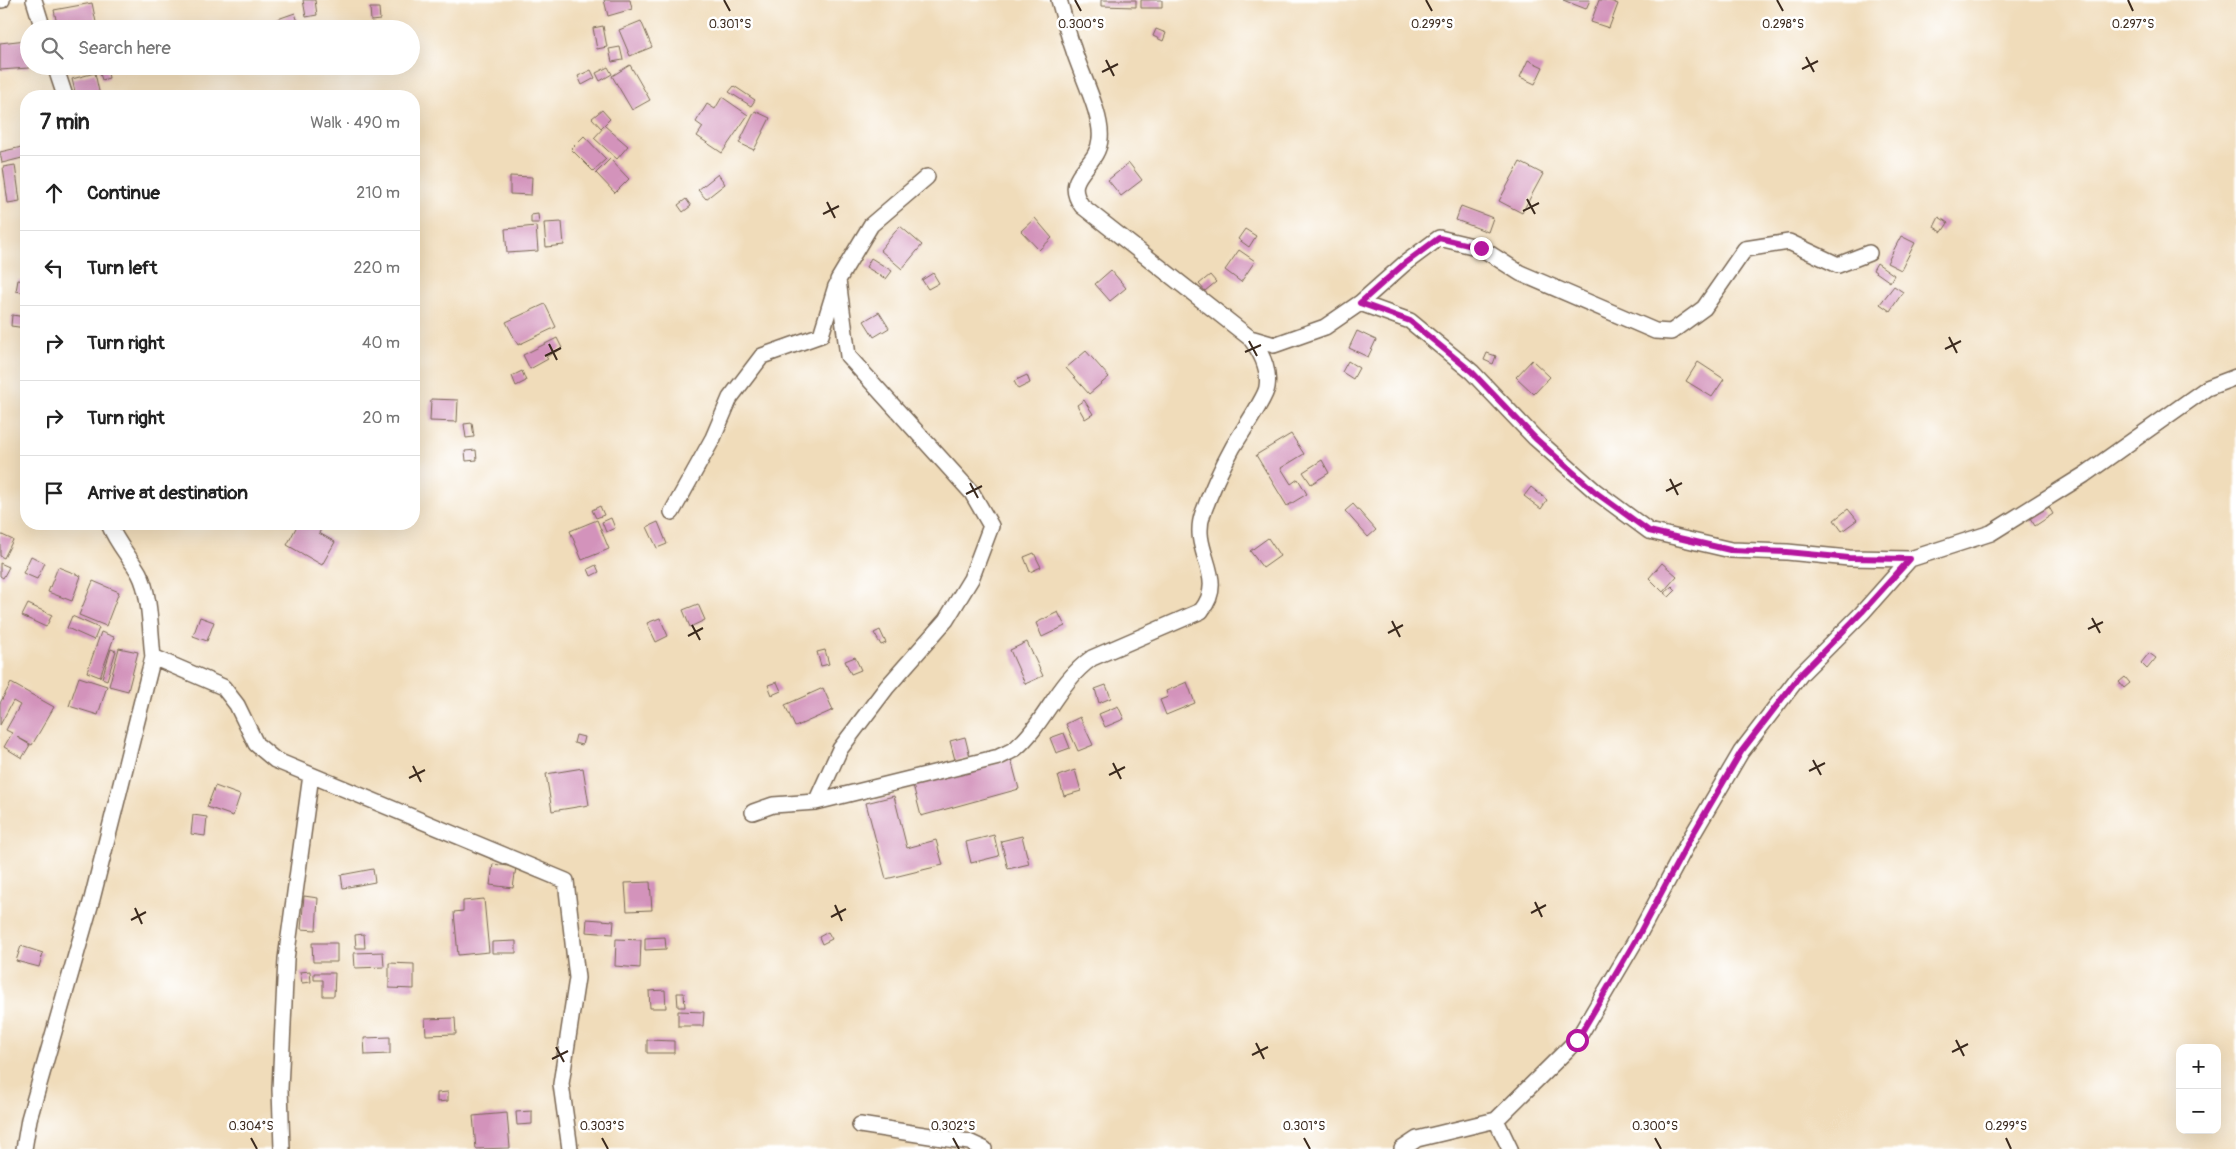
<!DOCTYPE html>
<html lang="en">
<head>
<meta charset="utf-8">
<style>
  body { margin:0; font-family:Pangolin,sans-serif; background:#f2f2f2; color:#222 }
  .controls { position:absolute; right:15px; bottom:15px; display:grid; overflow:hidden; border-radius:10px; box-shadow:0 5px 20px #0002 }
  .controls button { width:45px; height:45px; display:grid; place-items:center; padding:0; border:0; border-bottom:1px solid #e0e0e0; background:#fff; color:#222; font:25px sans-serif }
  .stop { position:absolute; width:15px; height:15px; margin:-11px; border:4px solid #b5179e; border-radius:50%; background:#fff }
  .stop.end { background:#b5179e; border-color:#fff; box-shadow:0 1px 5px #0008 }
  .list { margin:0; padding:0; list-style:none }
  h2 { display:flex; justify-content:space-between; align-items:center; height:65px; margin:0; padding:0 20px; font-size:21px }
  h2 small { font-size:16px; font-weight:400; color:#767676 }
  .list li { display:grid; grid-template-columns:32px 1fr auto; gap:15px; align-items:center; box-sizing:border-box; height:75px; padding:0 20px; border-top:1px solid #e0e0e0 }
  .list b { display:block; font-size:19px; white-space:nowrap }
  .list em { font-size:16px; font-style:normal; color:#767676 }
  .icon { flex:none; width:28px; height:28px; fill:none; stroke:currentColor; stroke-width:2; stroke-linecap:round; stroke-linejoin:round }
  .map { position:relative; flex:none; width:2236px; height:1149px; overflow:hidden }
  .search { position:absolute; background:#fff; box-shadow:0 5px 20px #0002; left:20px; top:20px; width:400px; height:55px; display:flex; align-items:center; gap:12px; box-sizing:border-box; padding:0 18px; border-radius:28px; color:#767676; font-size:19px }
  .panel { position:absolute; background:#fff; box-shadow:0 5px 20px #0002; left:20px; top:90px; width:400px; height:440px; border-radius:20px }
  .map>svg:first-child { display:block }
</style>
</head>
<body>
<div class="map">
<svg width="2236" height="1149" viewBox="0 0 2236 1149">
  <rect width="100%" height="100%" fill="#fff"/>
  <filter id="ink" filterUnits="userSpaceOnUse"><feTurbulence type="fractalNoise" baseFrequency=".02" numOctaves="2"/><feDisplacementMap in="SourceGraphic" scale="10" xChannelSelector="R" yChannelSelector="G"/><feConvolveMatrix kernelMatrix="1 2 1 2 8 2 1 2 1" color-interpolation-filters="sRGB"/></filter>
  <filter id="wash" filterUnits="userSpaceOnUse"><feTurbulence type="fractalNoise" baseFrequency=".0096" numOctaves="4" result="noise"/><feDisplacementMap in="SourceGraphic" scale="20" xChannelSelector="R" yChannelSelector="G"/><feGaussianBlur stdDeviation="1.12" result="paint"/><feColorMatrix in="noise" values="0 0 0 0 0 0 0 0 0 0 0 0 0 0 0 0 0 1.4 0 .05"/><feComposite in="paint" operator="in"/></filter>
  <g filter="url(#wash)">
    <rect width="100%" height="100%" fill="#f0dcba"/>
    <g id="blocks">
      <path fill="#d393bb" d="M303,0H315L317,15L306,17Z
        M604,0H630L632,9L608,16Z
        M1101,0H1136V7L1101,6Z
        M1141,0H1162V8H1141Z
        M1563,0H1590L1586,9Z
        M1599,0H1608L1618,4L1609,28L1591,22Z
        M92,3L97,27L58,29L54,10Z
        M370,8H379L380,20L371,21Z
        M295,13L300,28L275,29L272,21Z
        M641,21L652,47L630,56L619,30Z
        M603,26L607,47L597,49L593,28Z
        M1156,29L1166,33L1163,41L1153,36Z
        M26,40L29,68L0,70V43Z
        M620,47L623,60L612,62L609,49Z
        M1528,60L1543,67L1535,84L1520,77Z
        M630,65L650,100L632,110L612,76Z
        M608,67L612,74L600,81L596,73Z
        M107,68L109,78L102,80L99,70Z
        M591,70L595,78L582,85L578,76Z
        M95,73L100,96H76L72,79Z
        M734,86L755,100L751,106L729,92Z
        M722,97L748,115L722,153L697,136L703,127L696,122L707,104L715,109Z
        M602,110L610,119L601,128L592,118Z
        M755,111L770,118L754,150L739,143Z
        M605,126L628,146L617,159L594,138Z
        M584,136L606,159L593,171L571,149Z
        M26,146V157L2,163L0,152Z
        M610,159L629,179L615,193L596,173Z
        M1520,162L1543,174L1522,213L1499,201Z
        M1129,163L1142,180L1121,196L1108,180Z
        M15,165L20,201L8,203L3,167Z
        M718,174L725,184L706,199L698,190Z
        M510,176L532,177L531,195L510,194Z
        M686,199L691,206L683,212L678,205Z
        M1461,206L1493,218L1488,232L1456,220Z
        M538,214L539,223H531V215Z
        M1939,217L1948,223L1942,232L1934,227Z
        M1035,218L1052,238L1039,250L1021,231Z
        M562,222L564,245L546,247L544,223Z
        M536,226L538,251L507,253L505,229Z
        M900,226L922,245L902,269L880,250Z
        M1245,229L1256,236L1249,247L1238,239Z
        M1901,236L1915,243L1901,270L1887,263Z
        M1239,250L1255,261L1241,282L1225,270Z
        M871,258L892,271L886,279L866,267Z
        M1877,263L1894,275L1890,282L1873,270Z
        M1111,270L1126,288L1110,301L1095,284Z
        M933,273L939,283L928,289L922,280Z
        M1210,275L1216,282L1205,291L1199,284Z
        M18,280L26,281V293L16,291Z
        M1894,286L1903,292L1890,311L1880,304Z
        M545,304L556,327L518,345L506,322Z
        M879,312L889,328L874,337L864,321Z
        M12,315L26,317V328L11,326Z
        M1357,331L1376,340L1368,357L1349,348Z
        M557,338L562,348L546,357L548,359L530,369L523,355Z
        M1086,351L1109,377L1089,394L1066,368Z
        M1487,353L1496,356L1493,364L1484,360Z
        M1532,360L1550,377L1534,394L1516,377Z
        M1348,361L1359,368L1353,379L1342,372Z
        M1698,362L1724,379L1712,397L1686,381Z
        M522,371L526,381L516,386L512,376Z
        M1027,375L1030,383L1018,389L1014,381Z
        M431,399L458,400L457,422L430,421Z
        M1084,400L1093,414L1085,419L1077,405Z
        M472,423L474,437L466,438L464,424Z
        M1291,434L1304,454L1281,468L1291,484L1298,479L1307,494L1287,506L1256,455Z
        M476,450L477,460L466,461L465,451Z
        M1322,460L1329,473L1311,484L1303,472Z
        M1531,487L1547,500L1541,509L1524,496Z
        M1353,504L1376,530L1368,537L1345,511Z
        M600,506L604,515L596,518L592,510Z
        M2049,507L2053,514L2035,526L2030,518Z
        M1848,509L1857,520L1842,531L1834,520Z
        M611,518L615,528L606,532L602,522Z
        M597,520L609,549L582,560L570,531Z
        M658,522L667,544L657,548L647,527Z
        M298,524H324L319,533L335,542L322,565L287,545Z
        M0,534L13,540L4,558L0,556Z
        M1268,538L1280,556L1263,568L1250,551Z
        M1034,553L1041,567L1030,572L1024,557Z
        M31,556L45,563L37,579L23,573Z
        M0,563L9,567L3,578L0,576Z
        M1662,563L1677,576L1663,592L1649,578Z
        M596,565L599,572L591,576L588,569Z
        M58,567L81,576L72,601L48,592Z
        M93,581L119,592L106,626L79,615Z
        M1672,586L1676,590L1669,597L1664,593Z
        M28,604L52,615L46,627L22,616Z
        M698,604L705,620L690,627L683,610Z
        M1058,612L1065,626L1042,637L1036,623Z
        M72,616L99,628L94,640L67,628Z
        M200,617L214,622L207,641L193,636Z
        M660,618L668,636L656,642L647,623Z
        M880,630L886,643L881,645L874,633Z
        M101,632L114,637L100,677L87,672Z
        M1027,642L1043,676L1025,684L1010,650Z
        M119,648L138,652L128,691L109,686Z
        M111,649L116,651L107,680L102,678Z
        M825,650L829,664L821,666L817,652Z
        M2149,653L2156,658L2147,669L2141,663Z
        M855,657L861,670L851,674L845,661Z
        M79,677L107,686L98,715L69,706Z
        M2125,677L2130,683L2124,688L2119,682Z
        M777,682L781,691L772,695L768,685Z
        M1187,682L1195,703L1166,715L1160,700L1168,697L1166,691Z
        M11,683L54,707L32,745L17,737L30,745L22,758L4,747L12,733L6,730L20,705L13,701L0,725V703Z
        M1106,685L1111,698L1099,703L1095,689Z
        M823,688L833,710L795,727L785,705Z
        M1118,706L1124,719L1105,727L1099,714Z
        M1080,717L1093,745L1078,751L1066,724Z
        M1064,733L1070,748L1056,753L1050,738Z
        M576,735L584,737L582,745L574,743Z
        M965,737L970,757L955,760L950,741Z
        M1011,759L1019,789L921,816L913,785Z
        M583,768L589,805L552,811L546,774Z
        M1075,770L1081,791L1064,796L1058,776Z
        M215,786L240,795L233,816L207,807Z
        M894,796L907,848L936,840L943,865L886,879L866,803Z
        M193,815L207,817L205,836L191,834Z
        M994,835L999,856L971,863L966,842Z
        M1022,836L1029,864L1008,869L1001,841Z
        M493,864L516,867L513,888L490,885Z
        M373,869L375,882L343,888L341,875Z
        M650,882L652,910L627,911L625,883Z
        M304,896L318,898L316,930L301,929Z
        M484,899L489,952L458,955L454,912L463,911V901Z
        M587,919L614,921L613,934L586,932Z
        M828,932L832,939L822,944L819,937Z
        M364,934L365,948H356L355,935Z
        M665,937L666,949L645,950V938Z
        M616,939L641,940L640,968L615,966Z
        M516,941V953H492V942Z
        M312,943H337V962H313Z
        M21,946L43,953L39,967L16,961Z
        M383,952L384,967L355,968L354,953Z
        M389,963L414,964V989L389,988Z
        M310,971L311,982L302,983L300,972Z
        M314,973H335L334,996H323V980H314Z
        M665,990L666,1008H650L649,991Z
        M677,993H684L685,1007H678Z
        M678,1011L704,1012L703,1026H678Z
        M455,1018L456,1034L426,1035L425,1019Z
        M390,1037V1054L365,1055L364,1038Z
        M647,1040L674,1041V1053H647Z
        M448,1092V1101L437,1102V1093Z
        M532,1111V1124L517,1125L516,1112Z
        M507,1113L510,1148L476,1149L473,1116Z"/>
    </g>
  </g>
  <g filter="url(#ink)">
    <use href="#blocks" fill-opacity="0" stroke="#7a6855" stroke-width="1"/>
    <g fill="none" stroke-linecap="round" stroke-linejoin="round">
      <g stroke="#7a6855" stroke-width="18">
        <path id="minor" d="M0,0H2
          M34,0L43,29
          M55,66L65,96
          M1360,303L1404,264L1439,238L1481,248L1520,273L1655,331L1671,332L1704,308L1745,249L1789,242L1838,265L1869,253
          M1250,338L1274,345L1325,327L1360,303L1410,321L1472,372L1535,438L1595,491L1649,531L1731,550L1787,552L1849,558L1910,559L1991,533L2084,475L2207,388L2236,377
          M672,512L713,438L730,398L762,356L821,335L836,286
          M109,524C116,542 129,556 139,573C151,595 150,633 153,657L223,687L237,705L256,744L275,760L566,881L577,978L561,1084L570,1149
          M816,802L999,757C1004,754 1011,752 1016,748C1045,723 1058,682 1092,658L1201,611C1229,577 1189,551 1203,513C1211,491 1222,467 1233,447C1240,435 1266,397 1267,387C1270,368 1261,352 1250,338L1082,206C1060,176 1098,168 1100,139C1103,116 1080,72 1073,48C1067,32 1064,16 1059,0
          M753,812L773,805L816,802L840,749L887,687L946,620L971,579L991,526L972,493L848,356L838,280L871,225L927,177
          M1496,1120L1577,1040L1637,938L1690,839L1741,752L1801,674L1862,613L1910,559
          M860,1125L969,1142L984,1149
          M24,1149L29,1119L92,899L153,657
          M282,1149L280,1089L286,959L311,775
          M1402,1149L1417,1139L1496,1120L1510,1149"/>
      </g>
      <use href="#minor" stroke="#fff" stroke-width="15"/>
    </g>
  </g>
  <g fill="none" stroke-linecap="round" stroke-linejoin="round" filter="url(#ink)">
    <path stroke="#b5179e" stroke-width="6" d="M1481,248L1439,238L1404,264L1360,303L1410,321L1472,372L1535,438L1595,492L1649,531L1730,550L1787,552L1849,558L1910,559L1862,612L1801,674L1741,752L1690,839L1637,938L1577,1040"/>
  </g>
  <path fill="none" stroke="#3b2a1e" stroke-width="2" d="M724,0L730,11M1075,0L1081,11M1426,0L1432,11M1777,0L1783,11M2128,0L2133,11M1806,57L1814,72M1106,60L1114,76M1802,69L1818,61M1102,72L1118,64M1527,199L1535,214M827,202L835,218M1523,211L1539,203M823,214L839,206M1949,337L1957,353M1249,341L1257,356M549,344L557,360M1945,349L1961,341M1245,352L1261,345M545,356L561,348M1670,479L1678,495M970,483L978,498M1666,491L1682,483M966,494L982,486M2092,618L2100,633M1392,621L1400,637M692,625L700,640M2088,629L2103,622M1388,633L1403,625M688,636L703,628M1813,760L1821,775M1113,763L1121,779M413,766L421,782M1809,771L1825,763M1109,775L1125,767M409,778L425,770M1535,902L1542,917M835,905L842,921M135,908L142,924M1531,913L1546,905M831,917L846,909M131,920L146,912M1956,1040L1964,1056M1256,1043L1264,1059M556,1047L564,1062M1952,1052L1968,1044M1252,1055L1268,1047M552,1059L568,1051M251,1138L257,1149M602,1138L608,1149M953,1138L959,1149M1304,1138L1310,1149M1655,1138L1661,1149M2006,1138L2011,1149"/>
  <g font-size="12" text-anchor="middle" fill="#3b2a1e" stroke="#fff" stroke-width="5" stroke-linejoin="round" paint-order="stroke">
    <text x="730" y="28">0.301°S</text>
    <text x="1081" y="28">0.300°S</text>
    <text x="1432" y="28">0.299°S</text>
    <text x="1783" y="28">0.298°S</text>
    <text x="2133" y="28">0.297°S</text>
    <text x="251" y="1130">0.304°S</text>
    <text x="602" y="1130">0.303°S</text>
    <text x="953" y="1130">0.302°S</text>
    <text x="1304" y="1130">0.301°S</text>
    <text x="1655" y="1130">0.300°S</text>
    <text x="2006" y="1130">0.299°S</text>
  </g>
</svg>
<div class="controls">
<button>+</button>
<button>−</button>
</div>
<div class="stop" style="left:1577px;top:1040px"></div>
<div class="stop end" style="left:1481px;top:248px"></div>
<div class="search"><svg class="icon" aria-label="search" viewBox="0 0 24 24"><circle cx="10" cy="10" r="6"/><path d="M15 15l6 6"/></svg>Search here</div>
<section class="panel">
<h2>7 min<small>Walk · 490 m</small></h2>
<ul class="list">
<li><svg class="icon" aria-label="ahead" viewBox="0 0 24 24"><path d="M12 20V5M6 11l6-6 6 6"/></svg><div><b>Continue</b></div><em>210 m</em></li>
<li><svg class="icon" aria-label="left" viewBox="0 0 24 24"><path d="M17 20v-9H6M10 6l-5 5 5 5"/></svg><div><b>Turn left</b></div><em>220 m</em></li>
<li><svg class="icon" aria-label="right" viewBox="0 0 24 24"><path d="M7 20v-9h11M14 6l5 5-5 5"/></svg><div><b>Turn right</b></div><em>40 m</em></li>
<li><svg class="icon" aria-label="right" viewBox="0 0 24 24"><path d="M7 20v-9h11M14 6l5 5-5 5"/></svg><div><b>Turn right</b></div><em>20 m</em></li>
<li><svg class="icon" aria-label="arrive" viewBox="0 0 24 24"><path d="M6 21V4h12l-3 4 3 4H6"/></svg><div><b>Arrive at destination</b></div></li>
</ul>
</section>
</div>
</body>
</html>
